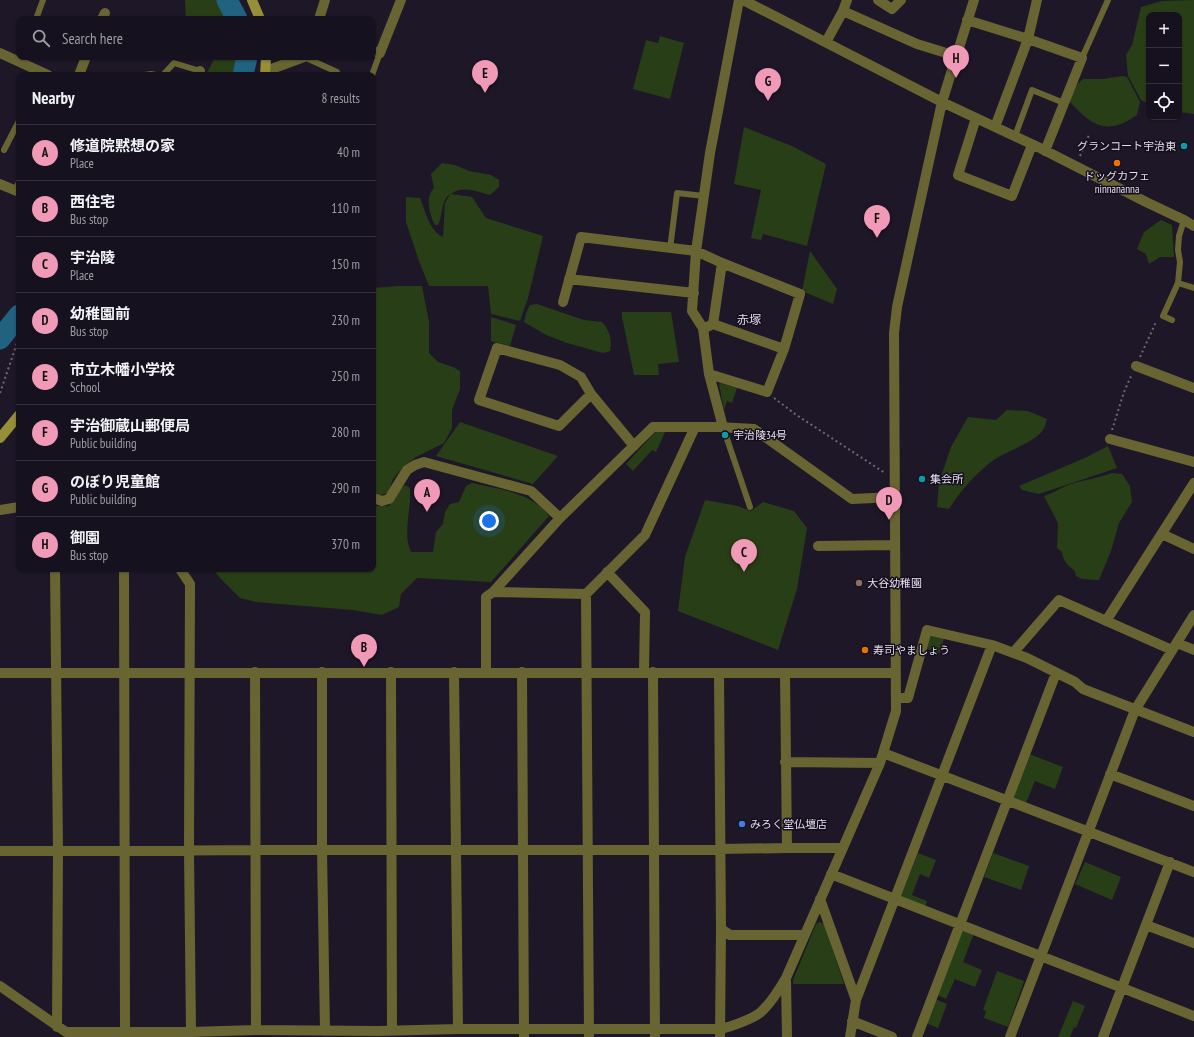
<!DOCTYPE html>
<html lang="en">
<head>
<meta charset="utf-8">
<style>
  body { margin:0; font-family:"PT Sans Narrow","Noto Sans JP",sans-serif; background:#1f1a27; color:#f1f3f6 }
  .controls { position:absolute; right:12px; top:12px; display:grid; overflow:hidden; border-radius:8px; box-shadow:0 1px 3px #0004 }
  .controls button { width:36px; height:36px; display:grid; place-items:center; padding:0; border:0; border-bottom:1px solid #35313c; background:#16111e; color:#f1f3f6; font:20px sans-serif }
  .you { position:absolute; left:489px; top:521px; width:14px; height:14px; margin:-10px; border:3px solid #fff; border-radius:50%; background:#1a73e8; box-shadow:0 0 0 6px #1a73e833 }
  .badge { display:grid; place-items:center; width:26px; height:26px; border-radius:50%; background:#f09ab7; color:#111; font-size:13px; font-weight:700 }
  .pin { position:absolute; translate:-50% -33px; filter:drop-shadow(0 1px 2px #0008) }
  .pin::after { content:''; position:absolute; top:21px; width:14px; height:12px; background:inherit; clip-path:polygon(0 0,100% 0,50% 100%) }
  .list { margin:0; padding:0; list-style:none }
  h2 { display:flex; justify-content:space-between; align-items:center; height:52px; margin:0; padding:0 16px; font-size:17px }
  h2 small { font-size:13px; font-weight:400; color:#9e9da4 }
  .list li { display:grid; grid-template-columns:26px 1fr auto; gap:12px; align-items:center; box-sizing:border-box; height:56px; padding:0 16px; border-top:1px solid #35313c }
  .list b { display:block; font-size:15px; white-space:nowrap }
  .list p { margin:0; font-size:13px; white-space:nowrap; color:#9e9da4 }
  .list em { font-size:13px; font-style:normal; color:#9e9da4 }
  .icon { flex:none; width:22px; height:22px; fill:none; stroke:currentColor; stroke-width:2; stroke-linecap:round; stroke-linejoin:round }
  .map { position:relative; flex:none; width:1194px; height:1037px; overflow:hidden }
  .search { position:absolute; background:#16111e; box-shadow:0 1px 3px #0004; left:16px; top:16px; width:360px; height:44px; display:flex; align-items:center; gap:10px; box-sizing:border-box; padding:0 14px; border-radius:8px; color:#9e9da4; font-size:15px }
  .panel { position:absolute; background:#16111e; box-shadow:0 1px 3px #0004; left:16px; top:72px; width:360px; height:500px; border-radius:8px }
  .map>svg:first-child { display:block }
</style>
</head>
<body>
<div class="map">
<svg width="1194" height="1037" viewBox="0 0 1194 1037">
  <rect width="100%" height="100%" fill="#1e1728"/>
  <path fill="#283e17" d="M185,0H221L230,19H186Z
    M1194,0V114L1179,112V15H1149V104L1141,100L1128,76L1126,55L1132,45L1141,7L1162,1Z
    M660,36L684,43L670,99L633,89L646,40L658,43Z
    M215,57H242L238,75H206Z
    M1122,76L1127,77L1140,102L1137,115C1107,136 1092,126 1070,102L1073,88L1083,79H1103Z
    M744,127L792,146L826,164L807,246L763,234L761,240L751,238L761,190L734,184Z
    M442,163L455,165L469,171L491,175L499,180V187L490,195C477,192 463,185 451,194L472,197L486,218L543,236L528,298L520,321L491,314L488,286H429L419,261L406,222V197L420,198C425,210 430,232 443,237L445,203L450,194C441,200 443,216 438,225H435C429,214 425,197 434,188L431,174Z
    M1161,220L1172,225L1174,257H1160L1149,264L1146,254L1137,249L1144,232Z
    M810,251L837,289L833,304L802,291Z
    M399,286H422L429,322V353L438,362L453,367L460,371V389L452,410V428L444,443L416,457L403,467L393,479L388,493L376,496L373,494V288Z
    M537,304L584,320L602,322C610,331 612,339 610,351L603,353L567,343L546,335L524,322L526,313L530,305Z
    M622,312H671L679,362L658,364L659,375H634L622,317Z
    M491,317L516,325L510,346L491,341Z
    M720,383L737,388L732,403L727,401L724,410L719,384Z
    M1007,410L1028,411L1047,419C1046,422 1045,427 1043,430C1035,442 1008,451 995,459C977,472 961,490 949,509L937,507L939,482L951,447L968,417L996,420Z
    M460,422L558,456L533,484L436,456Z
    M656,431L665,432L656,452L652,450L633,471L626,464Z
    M1108,446L1117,468L1039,494L1022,490L1019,486L1087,457Z
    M1112,473L1122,474L1130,486L1132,502L1119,523L1111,551L1099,580L1082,579L1076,576L1075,571C1068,566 1063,561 1062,552L1057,548L1058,523L1044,496C1054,493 1062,487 1071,484C1085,480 1098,478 1112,473Z
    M472,483C499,489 531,492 549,516L491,582L417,578L401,594L399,607L382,615L353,610L256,602L240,598L219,577L213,569H373V506H389L398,491L405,485L410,488C412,508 402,534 411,552H433L436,532L443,524L445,512L450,504L459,502L466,486Z
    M705,500L738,506L751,511L763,502L794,511L807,528L797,589L778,650L678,611L685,557Z
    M929,635L944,638L940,653L925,648Z
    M1029,754L1063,767L1055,789L1035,781L1026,803L1012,798Z
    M918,853L936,860L929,878L920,874L912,895L927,901L925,907L901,897Z
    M993,853L1029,866L1021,890L984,877Z
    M1085,862L1121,877L1112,900L1075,884Z
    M820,922L824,924L844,984H793V980L816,924Z
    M963,929L974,933L963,962L982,970L975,987L955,979L946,999L937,995Z
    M997,971L1024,981L1008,1027L984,1018L986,1011L983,1010Z
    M935,999L947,1004L938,1028L926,1023Z
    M1073,1001L1085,1006L1076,1028L1074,1027L1070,1037H1058Z"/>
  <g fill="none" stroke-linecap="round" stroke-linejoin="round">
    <path stroke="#20627f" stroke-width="21" d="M227,0L237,19
      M243,75L247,57
      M0,339L19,315"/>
    <path stroke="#6d6776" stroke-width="2" stroke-dasharray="2 3" stroke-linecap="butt" d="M1080,156L1089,135
      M1140,357L1156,322
      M0,393L19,337
      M774,398L795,414L885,473
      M1112,430L1124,392L1131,376"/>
    <path stroke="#686532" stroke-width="6" d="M36,19L43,0
      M304,57L337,72L336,75
      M1082,58L1108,0
      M145,75L151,74L156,75
      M163,75L174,63L200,71
      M372,75L380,53
      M1015,136L1032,90L1064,103
      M4,150L19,121
      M15,190L19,182
      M670,249L677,193L704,196
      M1178,283L1194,288
      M1172,320L1163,316L1178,283L1180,262L1178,250L1179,236L1184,220
      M723,427L750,507"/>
    <path stroke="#686532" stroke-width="10" d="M743,0L942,102L1040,148L1146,202L1184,220L1194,226
      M878,0L892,9L901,0
      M843,11L917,44L956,56
      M102,19L105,13
      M319,19L325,0
      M967,20L1028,39L1037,0
      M826,42L843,11L847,0
      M373,51L380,53L401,0
      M0,53L48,75
      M266,71L304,57
      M79,75L86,57
      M198,75L200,71
      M976,118L958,175L1012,196L1032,145
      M995,127L1028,39L1082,58L1045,151
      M0,184L19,192
      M569,279L694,293
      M563,302L581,237L696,251L722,263L800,294L784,349L767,392L709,374
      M713,324L784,349
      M707,327L713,324L722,263
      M1136,366L1194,388
      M591,394L559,426L479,400L497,348L560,365L581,377L591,394L634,446
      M723,427L709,374L703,328L692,311L696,251L710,153L739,0
      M1110,439L1194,462
      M373,498L382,501L389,499L407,470L415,465L424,462L531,491L560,518
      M0,510L19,507
      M1162,534L1194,549
      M818,546L895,545
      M55,569L58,851L57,1027
      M124,569L125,1032
      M180,569L190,584L189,850L191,1032
      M607,572L645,612L644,672
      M493,592L586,594
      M1106,621L1194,483
      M1177,643L1194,650
      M1013,653L1059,600L1172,650
      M255,672L256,1030
      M322,672V850L325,1031
      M391,672L392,1030
      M454,672L458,1029
      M486,672V597L493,592L560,518L653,427H718L754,429L852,499L895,497
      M522,672L524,1036
      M653,672L655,1037
      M0,673H896
      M719,673L721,929L720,1037
      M785,673L787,848
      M896,698H908L927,630L992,645L1027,658L1075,682L1083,689L1194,732
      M883,753L1194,872
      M785,762L880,763
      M1110,774L1194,806
      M0,851H125L256,850H655L787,848H843
      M831,874L1194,1016
      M820,899L856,1000L850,1037
      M1146,925L1194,943
      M721,929L730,935H805
      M786,980L787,1037
      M0,986L66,1032H191L256,1030L378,1031L458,1029H720C730,1027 753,1019 761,1012C771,1003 779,990 786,978L880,763L896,711L894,333L897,307L942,102L974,0
      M856,1000L992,645
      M852,1021L892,1037
      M589,1037L586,594L645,535L695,427
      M917,1037L1056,673
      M1010,1037L1135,710L1194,615
      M1103,1037L1170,862"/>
    <path stroke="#958f38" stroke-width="10" d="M252,0L260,19
      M265,75L266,57
      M0,438L19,415"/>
  </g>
  <g fill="#0f9aa8" stroke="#150e1e" stroke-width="1.5">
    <circle cx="1184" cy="146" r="4"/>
    <circle cx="725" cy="435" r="4"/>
    <circle cx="922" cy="479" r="4"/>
  </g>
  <g fill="#e8710a" stroke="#150e1e" stroke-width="1.5">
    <circle cx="1117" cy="163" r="4"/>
    <circle cx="865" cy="650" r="4"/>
  </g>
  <circle fill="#8d6e63" stroke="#150e1e" stroke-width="1.5" cx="859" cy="583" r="4"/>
  <circle fill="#3f7fe0" stroke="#150e1e" stroke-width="1.5" cx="742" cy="824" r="4"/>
  <g text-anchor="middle" stroke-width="3" stroke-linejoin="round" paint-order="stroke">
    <g font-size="11" fill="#e5e0ec" stroke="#150e1e" text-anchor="start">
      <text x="1176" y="150" text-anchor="end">グランコート宇治東</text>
      <text x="1117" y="180" text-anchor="middle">ドッグカフェ<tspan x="1117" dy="13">ninnananna</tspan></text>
      <text x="733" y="439">宇治陵34号</text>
      <text x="930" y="483">集会所</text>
      <text x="867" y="587">大谷幼稚園</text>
      <text x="873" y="654">寿司やましょう</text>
      <text x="750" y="828">みろく堂仏壇店</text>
    </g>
    <g font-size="12" fill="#e3daf2" stroke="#150e1e">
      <text x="749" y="324">赤塚</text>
    </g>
  </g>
</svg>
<div class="controls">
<button>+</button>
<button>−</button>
<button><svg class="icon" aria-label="locate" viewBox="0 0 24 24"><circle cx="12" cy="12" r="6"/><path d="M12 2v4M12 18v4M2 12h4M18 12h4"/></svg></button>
</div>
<div class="you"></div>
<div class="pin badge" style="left:427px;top:512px">A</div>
<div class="pin badge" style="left:364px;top:667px">B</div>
<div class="pin badge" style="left:744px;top:572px">C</div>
<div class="pin badge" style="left:889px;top:520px">D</div>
<div class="pin badge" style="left:485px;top:93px">E</div>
<div class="pin badge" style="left:877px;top:238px">F</div>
<div class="pin badge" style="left:768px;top:101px">G</div>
<div class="pin badge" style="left:956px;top:78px">H</div>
<div class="search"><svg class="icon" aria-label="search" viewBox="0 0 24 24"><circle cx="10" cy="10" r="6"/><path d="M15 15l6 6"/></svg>Search here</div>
<section class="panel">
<h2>Nearby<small>8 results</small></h2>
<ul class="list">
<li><span class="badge">A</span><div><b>修道院黙想の家</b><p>Place</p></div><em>40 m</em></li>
<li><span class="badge">B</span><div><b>西住宅</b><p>Bus stop</p></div><em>110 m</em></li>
<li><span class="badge">C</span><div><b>宇治陵</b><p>Place</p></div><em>150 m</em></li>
<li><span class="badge">D</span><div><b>幼稚園前</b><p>Bus stop</p></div><em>230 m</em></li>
<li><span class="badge">E</span><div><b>市立木幡小学校</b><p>School</p></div><em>250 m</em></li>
<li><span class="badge">F</span><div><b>宇治御蔵山郵便局</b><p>Public building</p></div><em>280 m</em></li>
<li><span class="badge">G</span><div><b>のぼり児童館</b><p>Public building</p></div><em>290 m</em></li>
<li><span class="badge">H</span><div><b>御園</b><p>Bus stop</p></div><em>370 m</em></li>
</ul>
</section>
</div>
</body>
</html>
